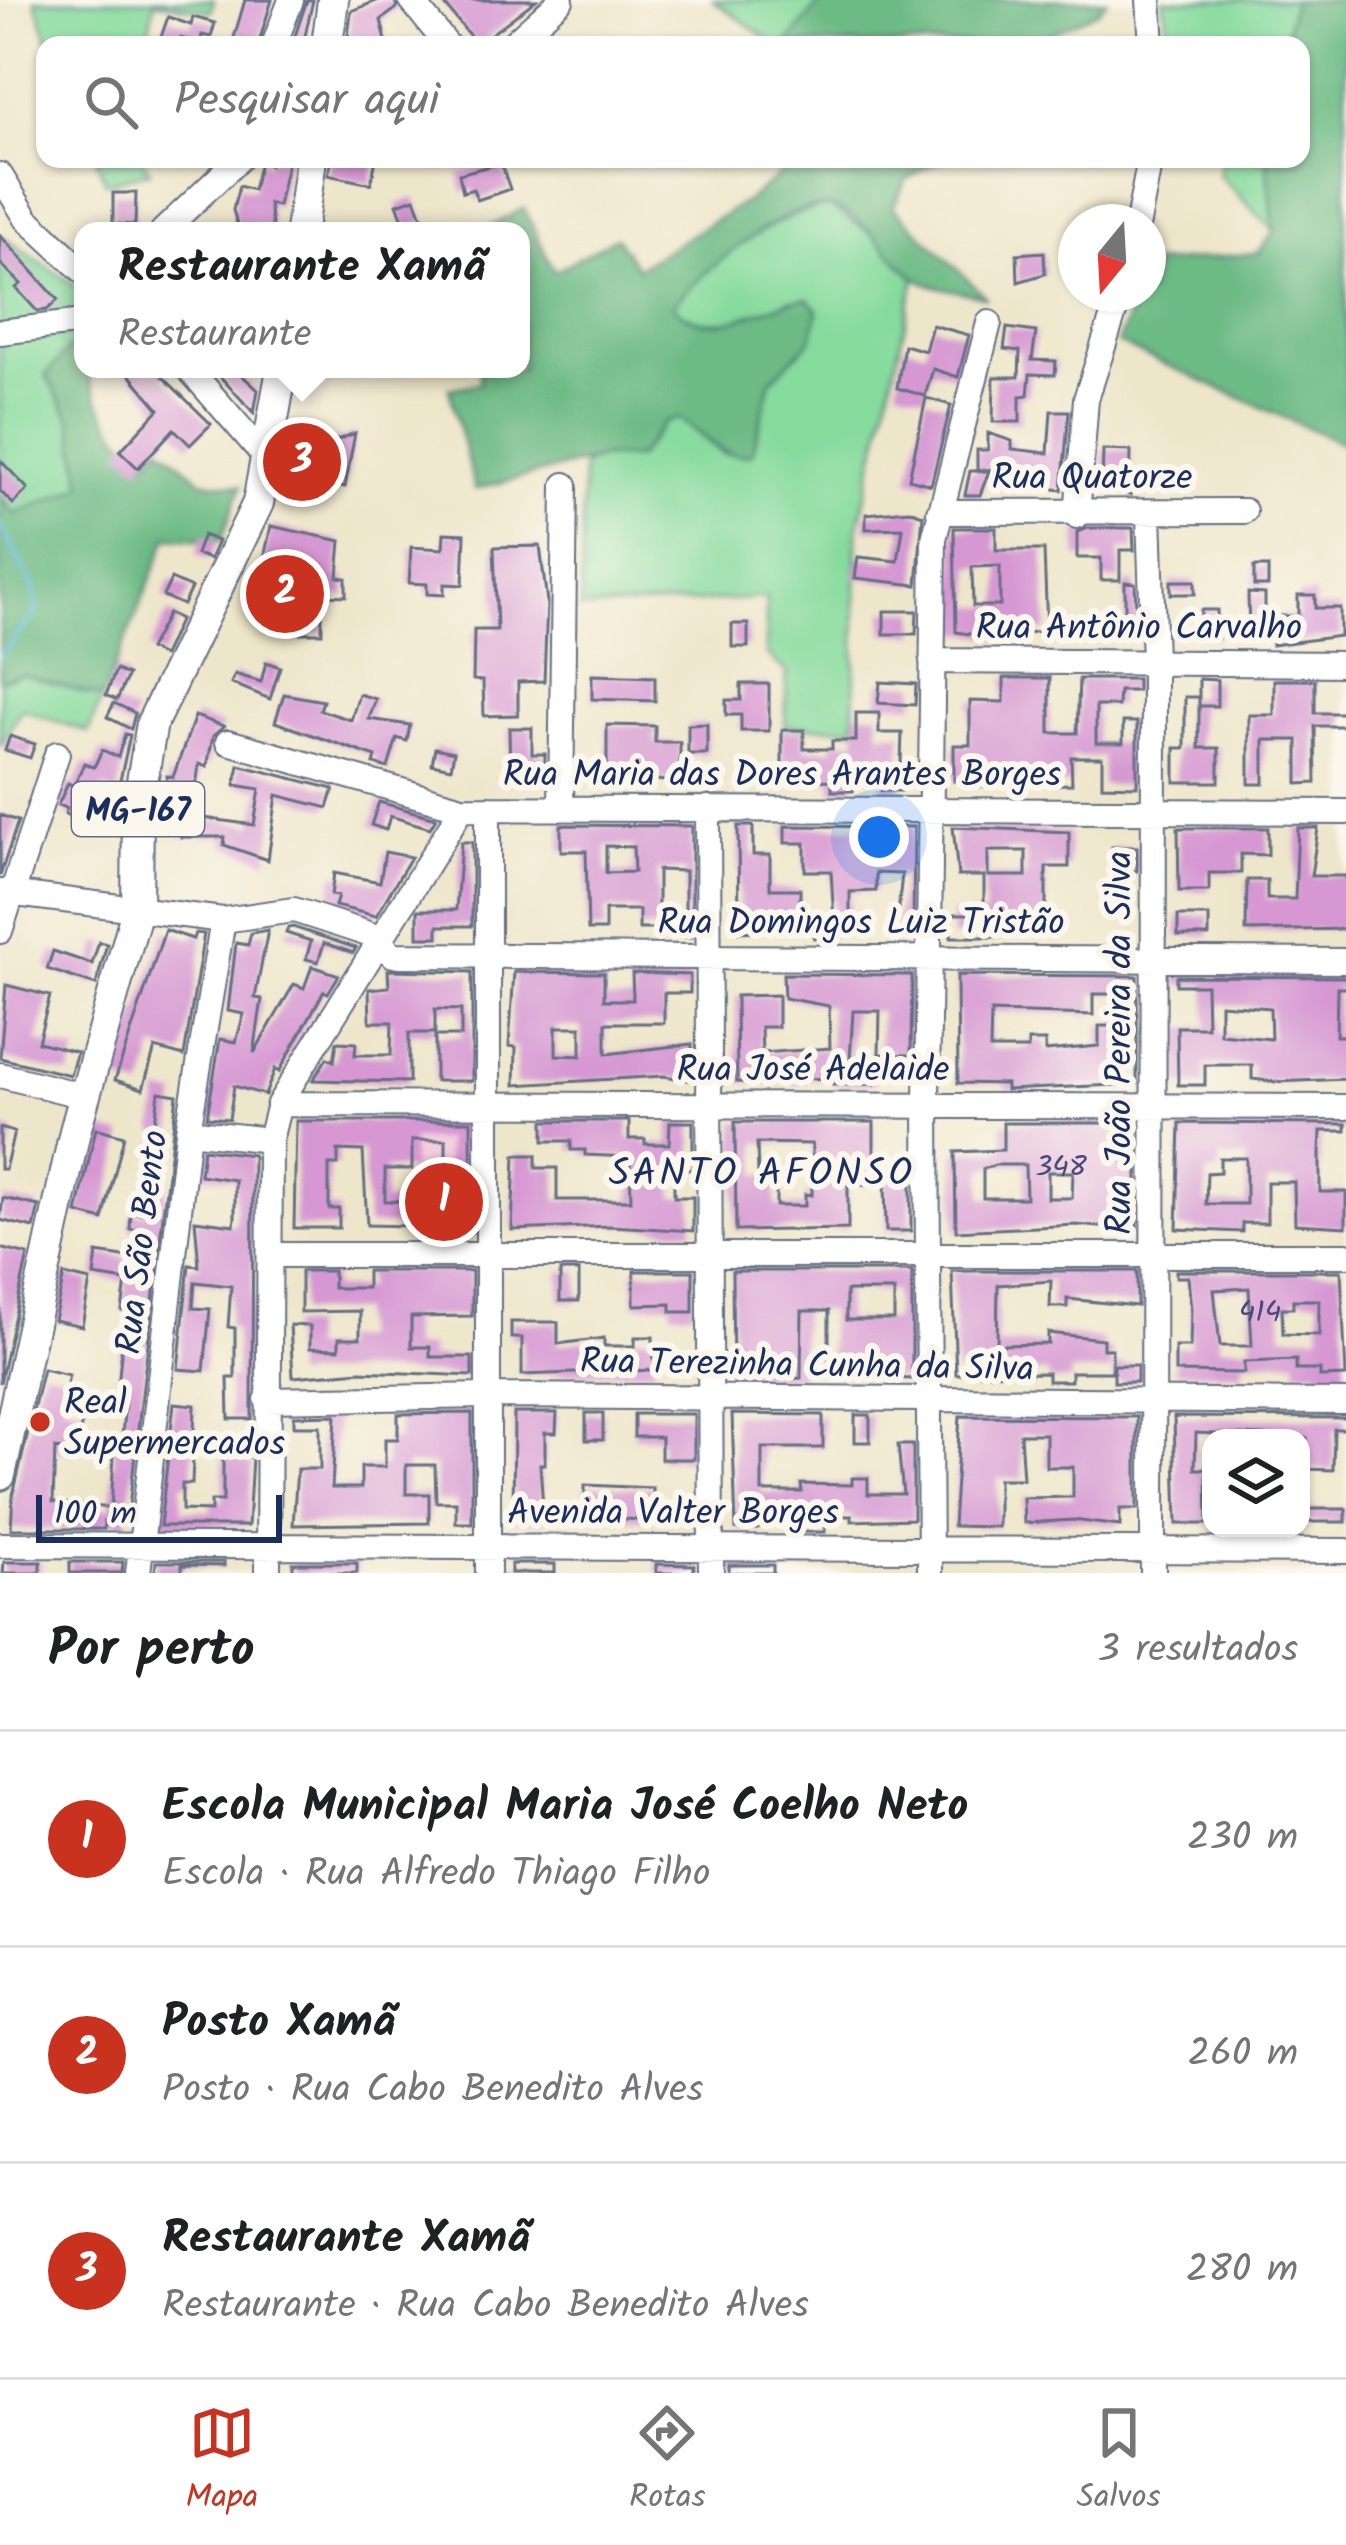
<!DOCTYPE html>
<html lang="pt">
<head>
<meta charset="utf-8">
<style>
  body { margin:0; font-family:Kalam,sans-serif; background:#f6f6f6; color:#202124 }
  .controls { position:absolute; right:36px; bottom:36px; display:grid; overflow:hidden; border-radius:24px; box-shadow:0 3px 9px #0004 }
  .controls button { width:108px; height:108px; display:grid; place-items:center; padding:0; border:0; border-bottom:3px solid #e0e0e0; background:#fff; color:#202124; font:60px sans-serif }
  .compass { position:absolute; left:1058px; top:204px; width:108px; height:108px; border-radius:50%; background:#fff; box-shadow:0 3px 9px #0004; rotate:198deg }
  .scale { position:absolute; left:36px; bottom:30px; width:246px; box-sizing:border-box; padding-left:12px; border:6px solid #1b2f5e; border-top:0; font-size:33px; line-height:42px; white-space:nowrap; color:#1b2f5e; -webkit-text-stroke:9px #fbf7ec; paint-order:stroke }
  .you { position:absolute; left:879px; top:837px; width:42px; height:42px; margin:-30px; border:9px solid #fff; border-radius:50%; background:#1a73e8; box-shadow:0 0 0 18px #1a73e833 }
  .badge { display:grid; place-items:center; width:78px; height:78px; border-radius:50%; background:#c8321e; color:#fff; font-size:39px; font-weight:700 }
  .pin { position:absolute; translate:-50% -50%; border:6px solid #fff; box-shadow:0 3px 12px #0006 }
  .popup { position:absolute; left:74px; top:222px; width:456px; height:156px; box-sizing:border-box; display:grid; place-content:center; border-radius:24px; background:#fff; filter:drop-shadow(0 3px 9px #0005); font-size:39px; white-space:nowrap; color:#757577 }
  .popup b { font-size:45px; color:#202124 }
  .popup::after { content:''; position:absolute; left:50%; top:100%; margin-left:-24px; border:24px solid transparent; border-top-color:#fff }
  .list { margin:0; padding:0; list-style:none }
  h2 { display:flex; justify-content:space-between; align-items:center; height:156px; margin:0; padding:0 48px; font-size:51px }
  h2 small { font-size:39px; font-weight:400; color:#757577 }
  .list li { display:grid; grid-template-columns:78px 1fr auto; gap:36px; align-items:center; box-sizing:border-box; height:216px; padding:0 48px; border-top:3px solid #e0e0e0 }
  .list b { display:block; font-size:45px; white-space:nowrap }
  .list p { margin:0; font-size:39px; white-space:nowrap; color:#757577 }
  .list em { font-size:39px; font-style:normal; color:#757577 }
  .icon { flex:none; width:66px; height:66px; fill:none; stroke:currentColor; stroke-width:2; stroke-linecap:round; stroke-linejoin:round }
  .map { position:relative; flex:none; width:1346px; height:1573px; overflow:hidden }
  .search { position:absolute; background:#fff; box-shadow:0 3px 9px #0004; left:36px; right:36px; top:36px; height:132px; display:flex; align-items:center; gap:30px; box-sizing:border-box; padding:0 42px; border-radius:24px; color:#757577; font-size:45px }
  .sheet { height:804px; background:#fff }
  nav { display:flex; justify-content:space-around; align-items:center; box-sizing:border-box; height:168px; border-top:3px solid #e0e0e0; background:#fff; font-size:33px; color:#757577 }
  nav a { display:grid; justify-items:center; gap:6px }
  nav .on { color:#c8321e }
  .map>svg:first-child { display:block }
</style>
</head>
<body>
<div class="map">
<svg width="1346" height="1573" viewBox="0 0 1346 1573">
  <rect width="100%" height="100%" fill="#fbf7ec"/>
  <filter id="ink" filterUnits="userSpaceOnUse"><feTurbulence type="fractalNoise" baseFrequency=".00833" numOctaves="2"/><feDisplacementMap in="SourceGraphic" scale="24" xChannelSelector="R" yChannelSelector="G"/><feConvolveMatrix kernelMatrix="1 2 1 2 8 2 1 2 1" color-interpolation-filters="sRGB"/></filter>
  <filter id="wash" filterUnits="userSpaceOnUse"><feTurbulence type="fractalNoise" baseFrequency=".004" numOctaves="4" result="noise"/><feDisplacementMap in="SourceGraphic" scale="48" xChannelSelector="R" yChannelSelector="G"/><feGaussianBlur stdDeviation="2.7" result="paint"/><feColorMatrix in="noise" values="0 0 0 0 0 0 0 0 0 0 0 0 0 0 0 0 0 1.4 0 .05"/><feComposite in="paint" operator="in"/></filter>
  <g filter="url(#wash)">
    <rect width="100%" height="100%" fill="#eee6ca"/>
    <path fill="#f4cfdd" d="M386,1109L470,1110L476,1118V1236L410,1233L411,1171L387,1170Z"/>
    <path fill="#85da9c" stroke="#50847d" stroke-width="3" d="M35,0H214L211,11L155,2L145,45H50Z
      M713,0H822L786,45H776Z
      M1163,0H1293L1283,45H1170Z
      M96,159H142L150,171L106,183Z
      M1220,159H1267L1274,231L1219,175Z
      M828,206L887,243L915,278L857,534L854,728L785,726L787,672L766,654V598L581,609L583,465L604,457L637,458L664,423L679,418L723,454L751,453L771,380L811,340L792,299C758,316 703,338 672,305C716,260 765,218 828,206Z
      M0,236L83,290V333L46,375L72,422L83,486L14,514L0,498Z
      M22,674L102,698L88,732L21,709L0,747V680Z"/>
    <path fill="#6cba84" stroke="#447471" stroke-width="3" d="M822,0H1107L1098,11L1026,45H786Z
      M1293,0H1346V445L1117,343L1139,294H1148L1152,264L1258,253L1274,231L1267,159H1301V45H1283Z
      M799,159H943L906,180L893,207L987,298C966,292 932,289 915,277C889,259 875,226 838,209C794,190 700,275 673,305C710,348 766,300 808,299L818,311L811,340L771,380L752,453C722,463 703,433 678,418L664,423L637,458L604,457L475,489L449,389L480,383V369H521V231H483L524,208L554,272L616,237L637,268L748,200Z
      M83,333C83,381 106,428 145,461L161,446L202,481L241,486L221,541L168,537L102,698L22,674L0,680V498L15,514L83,486L72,422L46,375Z"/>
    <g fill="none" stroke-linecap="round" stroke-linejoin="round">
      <path stroke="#61bedf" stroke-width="4.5" d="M0,525L33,587L37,612L0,656"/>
    </g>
    <g id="blocks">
      <path fill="#d697d3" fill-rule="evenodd" d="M245,0H272L258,45L233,41Z
        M307,0H313L303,45H292Z
        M379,0H395L397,8L381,20L387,45H347L351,11Z
        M441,0H536L477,45Z
        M168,17L191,25L193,17L215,23L211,37L202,35L200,43L180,38L177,45L160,40Z
        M269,159H288L278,206L269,204L273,231H239L233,210L239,186L253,190L260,162L269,165Z
        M332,159H376L371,184L328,175Z
        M501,163L510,189L477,200L473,189L463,192L459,174Z
        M113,193H136L135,225L113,224Z
        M415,198L424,222L406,228L397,204Z
        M0,235L58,300L47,310L37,311L16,288L21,284L0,263Z
        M1044,252L1045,274L1018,282L1017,254Z
        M932,325L969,335L958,377L933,369L925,396L897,388L904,345L925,351Z
        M1007,328L1036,332L1032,360L1056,361L1055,375L1030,374L1028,395L1020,396V422H993L994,377H1019L1020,351L1004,349Z
        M125,369H172L163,377L211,424L190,445L174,429L138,468L120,451L159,409Z
        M213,369H235L258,390L254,413Z
        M926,398L951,405L931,485L909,479Z
        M1051,411H1069L1062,490L1027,485L1032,469L977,470V450H988V433L1012,441V449L1048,453Z
        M355,433L345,487L283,476L291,441L320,447Z
        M1103,450L1131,451L1130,495L1102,488Z
        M0,460L28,489L13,504L0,491Z
        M970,471H989L980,495H965Z
        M909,510L923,515L917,585L855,578L858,557L898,561L903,528L866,529V514Z
        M271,526L341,541L338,577L346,578V596L322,595V633H283L299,623V582L261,572Z
        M954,528H996V550H1044L1047,630L995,638L956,632ZM1000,566V606H973L972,567Z
        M1088,528H1133L1134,550H1120V580H1101V558H1077V532Z
        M444,533L465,534L463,585L444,584V595L427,594V584L409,583L411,547L443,549Z
        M203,535L218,541L210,559L196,554Z
        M540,546L547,602L544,681L518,682V715L484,716L483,681L473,680L474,630H497L494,547Z
        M1254,567H1268V586H1254Z
        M171,579L191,588L183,605L163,596Z
        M1171,581H1195V594H1171Z
        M1125,582L1135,583L1137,637H1125Z
        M1248,593L1265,594V616H1298V595H1315V608H1340V636L1272,645V634H1249Z
        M1201,610H1217L1218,638H1201Z
        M884,611H917L916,634H884Z
        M168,613L180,619L163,656L149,649Z
        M732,624H748V647H732Z
        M266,662L280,667L270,699L231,683L235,674L261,682Z
        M116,670L128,675L117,700L106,695Z
        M592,675L655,677V701L592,699Z
        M1004,678H1050V733H1077L1079,679H1137V691H1119L1118,706H1096V743H1123V722H1137V786L1102,785V757H1071L1072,784L977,786V781H954V745H970V701L1004,702Z
        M1199,679L1217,680V706H1199Z
        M1274,680H1315V713H1344V726H1315L1316,783L1298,784V740H1264V784H1249V715H1274Z
        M880,682L916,684L915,705L878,703Z
        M741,684H769V731H741V715H726V700H741Z
        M284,694L323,701L320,710L351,720L359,694L376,699L369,719L410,725L407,741L397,738L388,768L374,764L376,757L275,722Z
        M1185,697H1199V748H1219V782H1175V748H1185Z
        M114,703L135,713L131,729L107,717Z
        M856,713H879V733H902L900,791H881V776L853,777V791H832V780L782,782V730H804V749H832V741H856Z
        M195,716L224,726L213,736L207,767L199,764L193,812L164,809L167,776L173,777Z
        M707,724V754H688V725Z
        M607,725L655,726V742H680V782L607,776Z
        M509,728H532V754H545V769L510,773Z
        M125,734L130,735L117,794L103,787L89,823L65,814L67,808L58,805L68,783L74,786L84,763L94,767L102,750L118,757Z
        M10,736L35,744L30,758L5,750Z
        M435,748L454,752L451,768L432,764Z
        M239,765L334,789L328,808L277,795L268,860L224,845L225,837H181L182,815L254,825L260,789L235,785Z
        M379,802L436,818L430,828L390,816L386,830L371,825Z
        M0,815L18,821L0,876Z
        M561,825L692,826V937H685V871L658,870V929H639V910H605V930H588L586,851H561ZM606,846L633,847L634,872L606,873Z
        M738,826H753V855H770V889H800V929L739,932Z
        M785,826L914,827L913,932H896L902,874L876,873V891L850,892V934L814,938V921H834L831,871H805V843H785Z
        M953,827L1069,832V867H1046V936H1030V927H1000V937H951V914H984V876H958ZM988,851H1026V876H988Z
        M1178,828H1268V855L1241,854V873H1209V891H1179Z
        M1298,828H1318L1311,876H1346V929L1246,931L1247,880H1267V899H1295Z
        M461,842H472V926H438V937H418V910H456Z
        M1112,847H1137V871H1112Z
        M385,852L411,857L376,916L335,906L338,896L331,895L334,873L380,882Z
        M1178,916H1209V936H1178Z
        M288,928L293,927L356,948L353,953L324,943L318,962L306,959L311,941L286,933Z
        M165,930L193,939L195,933L204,934L184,1056L155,1048L143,1089L115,1080Z
        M268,930L255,998L262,999L254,1053L294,984L304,988L312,966L339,975L328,993L324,991L279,1072L275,1069L265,1095L234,1086L229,1119L207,1117L220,1039L236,1042L244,1014L228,1011L236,943L248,945L251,933Z
        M99,942L107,944L96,985L47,969L53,951L92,964Z
        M388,970L472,972V1081H435V1036H461V1010L435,1009V1033H409V1082L313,1080L327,1058L334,1061L337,1042L356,1043L355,1055H391L392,1022H370L369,989L389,987Z
        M514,972L604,973V1000H633L632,973L690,975V993H664V1023H606V1054L692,1044L693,1081L664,1076L515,1085L516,1047L509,1046ZM556,1027H581V1056L556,1055Z
        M783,974L912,975L911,1055L879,1054L880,1011H853L850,1060H875V1084L833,1085V1078L801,1079V1084L737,1082L736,996L778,995V1027H761L762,1053L830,1048L829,1006L784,998Z
        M957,975L1137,976V1084L1006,1090V1084L958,1083ZM1093,994H1119V1026H1099V1046L1045,1051V1041H1028V1049H990L991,1012L1093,1015Z
        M1176,976L1346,977V988H1337L1336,1036H1346V1079L1276,1082L1252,1079V1065H1205V1085H1178L1177,1027H1207L1206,985H1176ZM1220,1004L1270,1008L1271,1039L1220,1034Z
        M6,985L50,996L38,1042L77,1052L70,1075L0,1058Z
        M159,1092L177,1095L127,1524L104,1521V1529H11L13,1495L43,1369L69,1375L62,1405L85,1411L74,1454L55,1448L53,1502L111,1508L115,1436L122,1437L126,1389L118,1388L122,1343L131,1344L135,1312L122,1311L126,1281L94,1276L97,1253L136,1259L139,1230L130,1229L131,1212L146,1214L150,1169L156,1170L160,1135L154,1130Z
        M296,1121H471L472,1232L412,1233L411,1226L367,1225L363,1151L338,1150V1165H329V1209H339V1228H294ZM412,1140H446V1210H403V1201H385V1169H412Z
        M544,1121H629V1139H645V1144H669L670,1122H693V1169L674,1170V1197H693V1231L611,1226L512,1230L515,1155H536V1168H557V1200H631L630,1157L585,1155V1150H571V1141H544Z
        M735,1122H874V1185H848V1229L736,1231ZM757,1143L812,1144V1195L805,1194V1206H776V1175H758Z
        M1003,1123H1137V1230L1076,1225L956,1231L955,1152L1003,1150ZM995,1165H1025L1026,1198H983V1169ZM1048,1172H1073L1072,1198H1048Z
        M1180,1123L1346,1124V1131H1321L1320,1151V1192H1346V1227L1295,1224L1294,1182H1267V1223H1242V1232L1177,1229ZM1220,1158H1246V1204H1206L1207,1173L1220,1172Z
        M0,1128L14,1132L5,1169H0Z
        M96,1128L124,1136L103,1220L77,1213Z
        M203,1149L253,1155L252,1419H229L228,1378H235V1328L228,1327L231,1286L195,1282L193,1308L210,1309L204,1371L178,1369L189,1265L199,1266L195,1220L234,1225L235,1218V1180L200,1175Z
        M885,1180H911V1231H886Z
        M3,1198L39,1206L34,1228L0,1220Z
        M0,1248L28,1255L0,1383Z
        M301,1271H333V1288H367V1271H472V1316L411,1317V1347H430V1357H472V1376L360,1371L293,1377L290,1325L310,1326V1348L339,1349V1338H360V1311L301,1312Z
        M560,1271H579V1301H560Z
        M634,1271H693V1312H671V1304L634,1305Z
        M732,1271H912V1379L886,1378V1373L829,1376V1311H802L801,1378L733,1381ZM846,1291H894V1320H846Z
        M952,1271H1137V1306L1067,1299V1307H1050L1051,1281L998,1285L997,1345L1048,1344V1333L1103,1339V1349H1112V1372H1071V1381H1048V1373L956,1374Z
        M1176,1271H1341L1346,1376L1320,1377V1370H1296V1360L1244,1362V1373L1175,1372V1347H1190L1191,1309L1188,1277H1176ZM1249,1288L1252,1346H1220L1214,1290ZM1293,1300H1319V1335L1283,1334L1282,1308H1293Z
        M64,1275L90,1281L82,1326L54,1320Z
        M511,1322H558V1344L604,1338V1346H635V1337H653L654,1370L522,1375V1338H511Z
        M1114,1365H1137V1382H1114Z
        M174,1403L195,1405L192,1484H182V1510L211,1511V1501H223V1456L252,1457L248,1526H160Z
        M472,1413V1523H456V1502H436L435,1465H406V1494H429V1523L293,1525L297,1469H320V1426H294V1416L336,1415L332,1488H361V1467H385V1439H398V1414Z
        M514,1413H557L556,1433H545V1464H540L544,1522L513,1521Z
        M586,1413H603V1440H586Z
        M634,1414H694V1459H661V1437H634Z
        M732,1414L823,1415V1448H762V1492H802L801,1484L852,1485V1478H868V1494H903L898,1445H913V1519L852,1521V1516H825V1532H803V1519H759L758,1529H736Z
        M855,1415H870V1442H855Z
        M960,1416L1137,1417V1509H1120V1526L1073,1520L1024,1523L1023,1498L1073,1497V1467H1046V1434H1020L1023,1479H998V1527L953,1526Z
        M1174,1417L1346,1418V1429H1334L1333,1470L1306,1469L1307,1438L1196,1433L1195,1469H1207L1208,1524H1177Z
        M585,1485L653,1488L654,1520L585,1518Z
        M1301,1509H1346V1522H1301Z
        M4,1562H41L40,1573H3Z
        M70,1562H123L122,1573H70Z
        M156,1562H224V1566L182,1565V1573H155Z
        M293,1563H357V1573H293Z
        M511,1564H555V1573H511Z
        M656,1564L694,1565V1573H656Z
        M729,1565H773V1573H729Z"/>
    </g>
  </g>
  <g filter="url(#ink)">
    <use href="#blocks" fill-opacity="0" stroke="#656f84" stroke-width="3"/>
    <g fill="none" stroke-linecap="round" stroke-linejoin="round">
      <g stroke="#656f84" stroke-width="28">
        <path id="minor" d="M411,0L447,45
          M1149,0L1152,45
          M274,45L291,0
          M511,45L561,0
          M0,175L27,219L83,271
          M1138,222L1150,159
          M163,231L239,159
          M0,332L83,322
          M189,369L268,460
          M939,512L1244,511
          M1149,514L1154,661L1153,1573
          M1077,516L1086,399L1120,294
          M932,661L1346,664
          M228,742L462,808L1346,812
          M561,808L565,485
          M708,808L711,1573
          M0,892L223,920L294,910L371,935L393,955L1346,961
          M0,931L57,754
          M0,1075L84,1096
          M279,1104L1346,1107
          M188,1131L270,1140
          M270,1255H1346
          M267,1400L487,1396L1346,1402
          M0,1545L1346,1551
          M138,1573L188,1131L223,920
          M268,1573L270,1140L279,1104L462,808
          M488,1573V808
          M930,1573L927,1104L934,539L989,323"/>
      </g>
      <g stroke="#656f84" stroke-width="34">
        <path id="major" d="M327,45L333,0
          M301,231L311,159
          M0,1475L75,1131L137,910L138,805L152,723L258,503L282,369"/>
      </g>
      <use href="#minor" stroke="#fff" stroke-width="24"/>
      <use href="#major" stroke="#fff" stroke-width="30"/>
    </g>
  </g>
  <circle fill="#c8321e" stroke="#fbf7ec" stroke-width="4.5" cx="40" cy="1422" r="12"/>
  <g text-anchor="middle" stroke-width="12" stroke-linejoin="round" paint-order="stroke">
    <g font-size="30" fill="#4a497b">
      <text x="1061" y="1176">348</text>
      <text x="1260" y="1321">414</text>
    </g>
    <rect fill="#fbf7ec" stroke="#5e6b89" stroke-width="3" x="72" y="782" width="132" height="54" rx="9"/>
    <g font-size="33" font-weight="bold" fill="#1b2f5e">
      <text x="138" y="821">MG-167</text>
    </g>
    <g font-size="36" fill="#1b2f5e" stroke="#fbf7ec">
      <text x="1092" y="489">Rua Quatorze</text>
      <text x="1139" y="639">Rua Antônio Carvalho</text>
      <text x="782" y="786">Rua Maria das Dores Arantes Borges</text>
      <text x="861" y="934">Rua Domingos Luiz Tristão</text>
      <text transform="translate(1118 1043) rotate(-90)" y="13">Rua João Pereira da Silva</text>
      <text x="813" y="1081">Rua José Adelaide</text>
      <text transform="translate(140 1242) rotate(-83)" y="13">Rua São Bento</text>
      <text transform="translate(807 1363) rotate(1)" y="13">Rua Terezinha Cunha da Silva</text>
      <text x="673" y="1524">Avenida Valter Borges</text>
    </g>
    <g font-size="36" fill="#1b2f5e" stroke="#fbf7ec" text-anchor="start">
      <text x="64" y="1414">Real<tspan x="64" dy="41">Supermercados</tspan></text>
    </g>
    <g font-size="39" letter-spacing="3" fill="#1b2f5e" stroke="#fbf7ec">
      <text x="762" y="1185">SANTO AFONSO</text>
    </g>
  </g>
</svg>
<div class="controls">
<button><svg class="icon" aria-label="layers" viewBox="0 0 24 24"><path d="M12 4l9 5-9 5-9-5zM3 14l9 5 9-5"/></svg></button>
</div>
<svg class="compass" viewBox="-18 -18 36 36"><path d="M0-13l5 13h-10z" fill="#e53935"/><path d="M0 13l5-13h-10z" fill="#757577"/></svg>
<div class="scale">100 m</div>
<div class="you"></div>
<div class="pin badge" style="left:444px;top:1202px">1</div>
<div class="pin badge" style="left:285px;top:594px">2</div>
<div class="pin badge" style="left:302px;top:462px">3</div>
<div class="popup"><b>Restaurante Xamã</b>Restaurante</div>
<div class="search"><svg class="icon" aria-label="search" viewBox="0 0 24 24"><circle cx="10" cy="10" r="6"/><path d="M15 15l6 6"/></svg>Pesquisar aqui</div>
</div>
<section class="sheet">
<h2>Por perto<small>3 resultados</small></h2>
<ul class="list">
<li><span class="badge">1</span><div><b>Escola Municipal Maria José Coelho Neto</b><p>Escola · Rua Alfredo Thiago Filho</p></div><em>230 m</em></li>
<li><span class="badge">2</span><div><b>Posto Xamã</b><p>Posto · Rua Cabo Benedito Alves</p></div><em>260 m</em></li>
<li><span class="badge">3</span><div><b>Restaurante Xamã</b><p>Restaurante · Rua Cabo Benedito Alves</p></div><em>280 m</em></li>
</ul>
</section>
<nav>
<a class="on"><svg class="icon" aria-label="map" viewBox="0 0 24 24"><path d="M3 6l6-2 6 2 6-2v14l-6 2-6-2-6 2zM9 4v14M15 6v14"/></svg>Mapa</a>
<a><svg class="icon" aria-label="directions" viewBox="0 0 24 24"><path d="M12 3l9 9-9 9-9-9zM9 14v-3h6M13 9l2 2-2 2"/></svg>Rotas</a>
<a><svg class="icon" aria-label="saved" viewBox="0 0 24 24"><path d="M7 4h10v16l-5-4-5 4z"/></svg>Salvos</a>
</nav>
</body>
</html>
